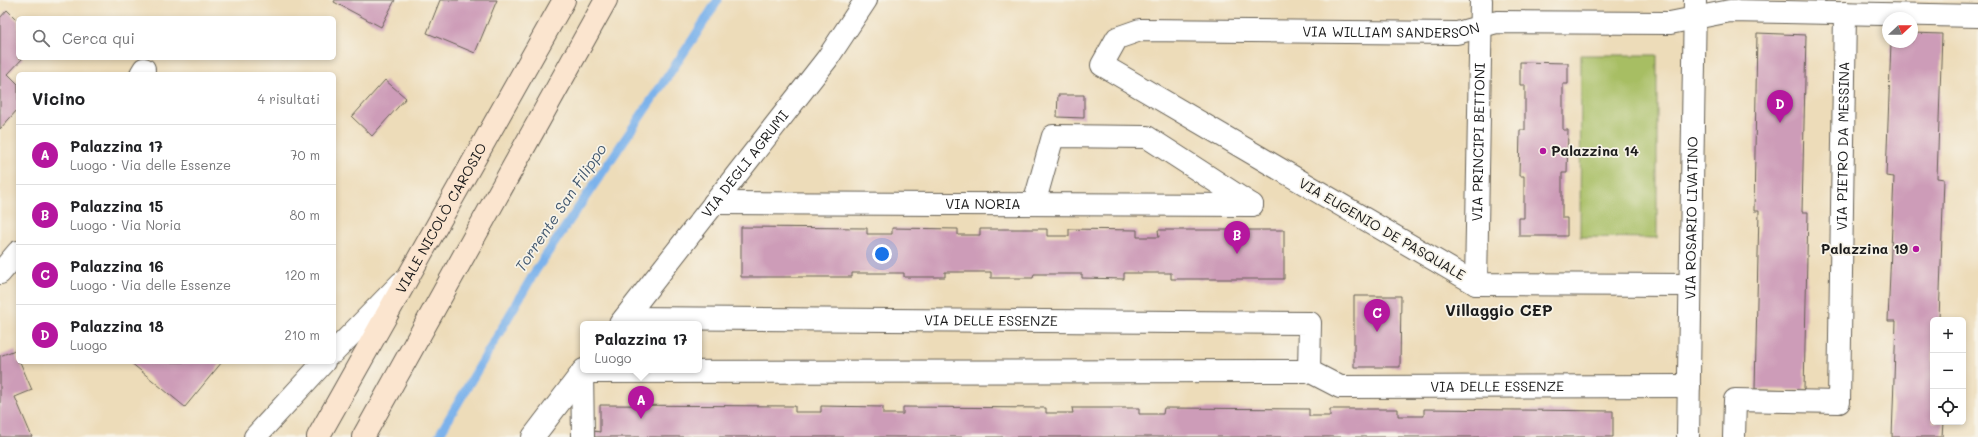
<!DOCTYPE html>
<html lang="it">
<head>
<meta charset="utf-8">
<style>
  body { margin:0; font-family:Mali,sans-serif; background:#f6f6f6; color:#202124 }
  .controls { position:absolute; right:12px; bottom:12px; display:grid; overflow:hidden; border-radius:6px; box-shadow:0 2px 6px #0003 }
  .controls button { width:36px; height:36px; display:grid; place-items:center; padding:0; border:0; border-bottom:1px solid #e0e0e0; background:#fff; color:#202124; font:20px sans-serif }
  .compass { position:absolute; left:1882px; top:12px; width:36px; height:36px; border-radius:50%; background:#fff; box-shadow:0 2px 6px #0003; rotate:68deg }
  .you { position:absolute; left:882px; top:254px; width:14px; height:14px; margin:-10px; border:3px solid #fff; border-radius:50%; background:#1a73e8; box-shadow:0 0 0 6px #1a73e833 }
  .badge { display:grid; place-items:center; width:26px; height:26px; border-radius:50%; background:#b5179e; color:#fff; font-size:13px; font-weight:700 }
  .pin { position:absolute; translate:-50% -33px; filter:drop-shadow(0 1px 2px #0008) }
  .pin::after { content:''; position:absolute; top:21px; width:14px; height:12px; background:inherit; clip-path:polygon(0 0,100% 0,50% 100%) }
  .popup { position:absolute; left:580px; top:321px; width:122px; height:52px; box-sizing:border-box; display:grid; place-content:center; border-radius:6px; background:#fff; filter:drop-shadow(0 1px 3px #0005); font-size:13px; white-space:nowrap; color:#757577 }
  .popup b { font-size:15px; color:#202124 }
  .popup::after { content:''; position:absolute; left:50%; top:100%; margin-left:-8px; border:8px solid transparent; border-top-color:#fff }
  .list { margin:0; padding:0; list-style:none }
  h2 { display:flex; justify-content:space-between; align-items:center; height:52px; margin:0; padding:0 16px; font-size:17px }
  h2 small { font-size:13px; font-weight:400; color:#757577 }
  .list li { display:grid; grid-template-columns:26px 1fr auto; gap:12px; align-items:center; box-sizing:border-box; height:60px; padding:0 16px; border-top:1px solid #e0e0e0 }
  .list b { display:block; font-size:15px; white-space:nowrap }
  .list p { margin:0; font-size:13px; white-space:nowrap; color:#757577 }
  .list em { font-size:13px; font-style:normal; color:#757577 }
  .icon { flex:none; width:22px; height:22px; fill:none; stroke:currentColor; stroke-width:2; stroke-linecap:round; stroke-linejoin:round }
  .map { position:relative; flex:none; width:1978px; height:437px; overflow:hidden }
  .search { position:absolute; background:#fff; box-shadow:0 2px 6px #0003; left:16px; top:16px; width:320px; height:44px; display:flex; align-items:center; gap:10px; box-sizing:border-box; padding:0 14px; border-radius:6px; color:#757577; font-size:15px }
  .panel { position:absolute; background:#fff; box-shadow:0 2px 6px #0003; left:16px; top:72px; width:320px; height:292px; border-radius:6px }
  .map>svg:first-child { display:block }
</style>
</head>
<body>
<div class="map">
<svg width="1978" height="437" viewBox="0 0 1978 437">
  <rect width="100%" height="100%" fill="#f7f3e8"/>
  <filter id="ink" filterUnits="userSpaceOnUse"><feTurbulence type="fractalNoise" baseFrequency=".025" numOctaves="2"/><feDisplacementMap in="SourceGraphic" scale="8" xChannelSelector="R" yChannelSelector="G"/><feConvolveMatrix kernelMatrix="1 2 1 2 8 2 1 2 1" color-interpolation-filters="sRGB"/></filter>
  <filter id="wash" filterUnits="userSpaceOnUse"><feTurbulence type="fractalNoise" baseFrequency=".012" numOctaves="4" result="noise"/><feDisplacementMap in="SourceGraphic" scale="16" xChannelSelector="R" yChannelSelector="G"/><feGaussianBlur stdDeviation="0.9" result="paint"/><feColorMatrix in="noise" values="0 0 0 0 0 0 0 0 0 0 0 0 0 0 0 0 0 1.4 0 .05"/><feComposite in="paint" operator="in"/></filter>
  <g filter="url(#wash)">
    <rect width="100%" height="100%" fill="#eddcb9"/>
    <path fill="#a7be63" stroke="#626d40" d="M1581,55H1657V238L1580,237Z"/>
    <g fill="none" stroke-linecap="round" stroke-linejoin="round">
      <path stroke="#7cb2eb" stroke-width="9" d="M438,437L536,270L693,39L718,0"/>
    </g>
    <g id="blocks">
      <path fill="#cd9cb8" d="M335,0H395L381,27L334,2Z
        M440,0H497L475,53L427,33Z
        M7,10L18,21V58H23L8,74L18,84V109L0,129V18Z
        M1757,33L1806,35L1802,212H1808L1804,390L1755,389L1759,211H1754Z
        M1912,33L1942,34L1937,178L1944,179L1939,320H1933V422H1943L1942,437H1892L1896,321H1888L1894,177L1886,176L1891,42H1912Z
        M1520,62L1568,63V84H1563V130H1568L1567,173H1562V218H1567V236H1519V218H1524V176H1519L1520,130H1525V85H1520Z
        M385,80L406,98L372,136L352,117Z
        M1058,95H1084V118L1057,117Z
        M741,227L867,228V234H892V228L958,229V235H980V229H1047V236H1069V229L1137,230V237H1159L1158,230H1284V279H1171V273H1124V279L1082,278V274H1034L1033,278H991V272H945V277H904V273H852V277H741Z
        M1354,296H1401L1400,367H1354Z
        M15,350L18,362H20L32,390L15,397L32,437H0V356Z
        M130,362H222L185,407Z
        M600,405L795,406V412H821V406L883,407V414H903V407L1046,408V413H1073L1072,408H1139V414H1163L1164,408L1309,409V416H1330V409H1398V416H1424V409L1613,411V437H594V431L600,432Z"/>
    </g>
  </g>
  <g filter="url(#ink)">
    <use href="#blocks" fill-opacity="0" stroke="#655f53" stroke-width="1"/>
    <g fill="none" stroke-linecap="round" stroke-linejoin="round">
      <g stroke="#655f53" stroke-width="24">
        <g id="street">
          <path d="M141,74L144,69"/>
          <path id="s1" d="M714,203L1252,205"/>
          <path d="M1034,204L1053,136L1147,137L1252,205"/>
          <path d="M0,273L18,252"/>
          <path id="s2" d="M1476,284L1481,0"/>
          <path id="s3" d="M1690,285L1476,284L1102,65L1117,38L1140,30L1457,33L1497,22L1670,23L1730,11L1978,16"/>
          <path id="s4" d="M625,318L1310,323L1309,371"/>
          <path id="s5" d="M620,324L827,59L866,0"/>
          <path d="M334,352L401,283"/>
          <path d="M255,437L324,362"/>
          <path d="M533,437L584,370"/>
          <path id="s6" d="M583,437L582,372L1309,371L1340,387L1689,386"/>
          <path id="s7" d="M1688,437L1695,0"/>
          <path id="s8" d="M1734,437L1735,400L1839,402L1845,13"/>
        </g>
      </g>
      <g stroke="#655f53" stroke-width="24">
        <g id="secondary">
          <path id="s9" d="M318,437L564,0"/>
          <path d="M363,437L606,0"/>
        </g>
      </g>
      <use href="#street" stroke="#fff" stroke-width="22"/>
      <use href="#secondary" stroke="#fbe5cf" stroke-width="22"/>
    </g>
  </g>
  <g fill="#b5179e" stroke="#f7f3e8" stroke-width="1.5">
    <circle cx="1543" cy="151" r="4"/>
    <circle cx="1916" cy="249" r="4"/>
  </g>
  <g text-anchor="middle" stroke-width="3.5" stroke-linejoin="round" paint-order="stroke">
    <g font-size="14" fill="#1c1c1c" stroke="#f7f3e8">
      <text dy="5" stroke="none"><textPath href="#s3" startOffset="954">VIA WILLIAM SANDERSON</textPath></text>
      <text dy="5" stroke="none"><textPath href="#s2" startOffset="142">VIA PRINCIPI BETTONI</textPath></text>
      <text dy="5" stroke="none"><textPath href="#s8" startOffset="397">VIA PIETRO DA MESSINA</textPath></text>
      <text dy="5" stroke="none"><textPath href="#s5" startOffset="203">VIA DEGLI AGRUMI</textPath></text>
      <text dy="5" stroke="none"><textPath href="#s1" startOffset="269">VIA NORIA</textPath></text>
      <text dy="5" stroke="none"><textPath href="#s9" startOffset="251">VIALE NICOLÒ CAROSIO</textPath></text>
      <text dy="5" stroke="none"><textPath href="#s7" startOffset="219">VIA ROSARIO LIVATINO</textPath></text>
      <text transform="translate(1382 229) rotate(30)" y="5">VIA EUGENIO DE PASQUALE</text>
      <text dy="5" stroke="none"><textPath href="#s4" startOffset="366">VIA DELLE ESSENZE</textPath></text>
      <text dy="5" stroke="none"><textPath href="#s6" startOffset="984">VIA DELLE ESSENZE</textPath></text>
    </g>
    <g font-size="14" font-weight="bold" fill="#1c1c1c" stroke="#f7f3e8" text-anchor="start">
      <text x="1551" y="156">Palazzina 14</text>
      <text x="1908" y="254" text-anchor="end">Palazzina 19</text>
    </g>
    <g font-size="15" font-style="italic" fill="#42586f" stroke="#f7f3e8">
      <text transform="translate(561 208) rotate(-56)" y="5">Torrente San Filippo</text>
    </g>
    <g font-size="16" font-weight="bold" fill="#1c1c1c" stroke="#f7f3e8">
      <text x="1499" y="316">Villaggio CEP</text>
    </g>
  </g>
</svg>
<div class="controls">
<button>+</button>
<button>−</button>
<button><svg class="icon" aria-label="locate" viewBox="0 0 24 24"><circle cx="12" cy="12" r="6"/><path d="M12 2v4M12 18v4M2 12h4M18 12h4"/></svg></button>
</div>
<svg class="compass" viewBox="-18 -18 36 36"><path d="M0-13l5 13h-10z" fill="#e53935"/><path d="M0 13l5-13h-10z" fill="#757577"/></svg>
<div class="you"></div>
<div class="pin badge" style="left:641px;top:419px">A</div>
<div class="popup"><b>Palazzina 17</b>Luogo</div>
<div class="pin badge" style="left:1237px;top:254px">B</div>
<div class="pin badge" style="left:1377px;top:332px">C</div>
<div class="pin badge" style="left:1780px;top:123px">D</div>
<div class="search"><svg class="icon" aria-label="search" viewBox="0 0 24 24"><circle cx="10" cy="10" r="6"/><path d="M15 15l6 6"/></svg>Cerca qui</div>
<section class="panel">
<h2>Vicino<small>4 risultati</small></h2>
<ul class="list">
<li><span class="badge">A</span><div><b>Palazzina 17</b><p>Luogo · Via delle Essenze</p></div><em>70 m</em></li>
<li><span class="badge">B</span><div><b>Palazzina 15</b><p>Luogo · Via Noria</p></div><em>80 m</em></li>
<li><span class="badge">C</span><div><b>Palazzina 16</b><p>Luogo · Via delle Essenze</p></div><em>120 m</em></li>
<li><span class="badge">D</span><div><b>Palazzina 18</b><p>Luogo</p></div><em>210 m</em></li>
</ul>
</section>
</div>
</body>
</html>
